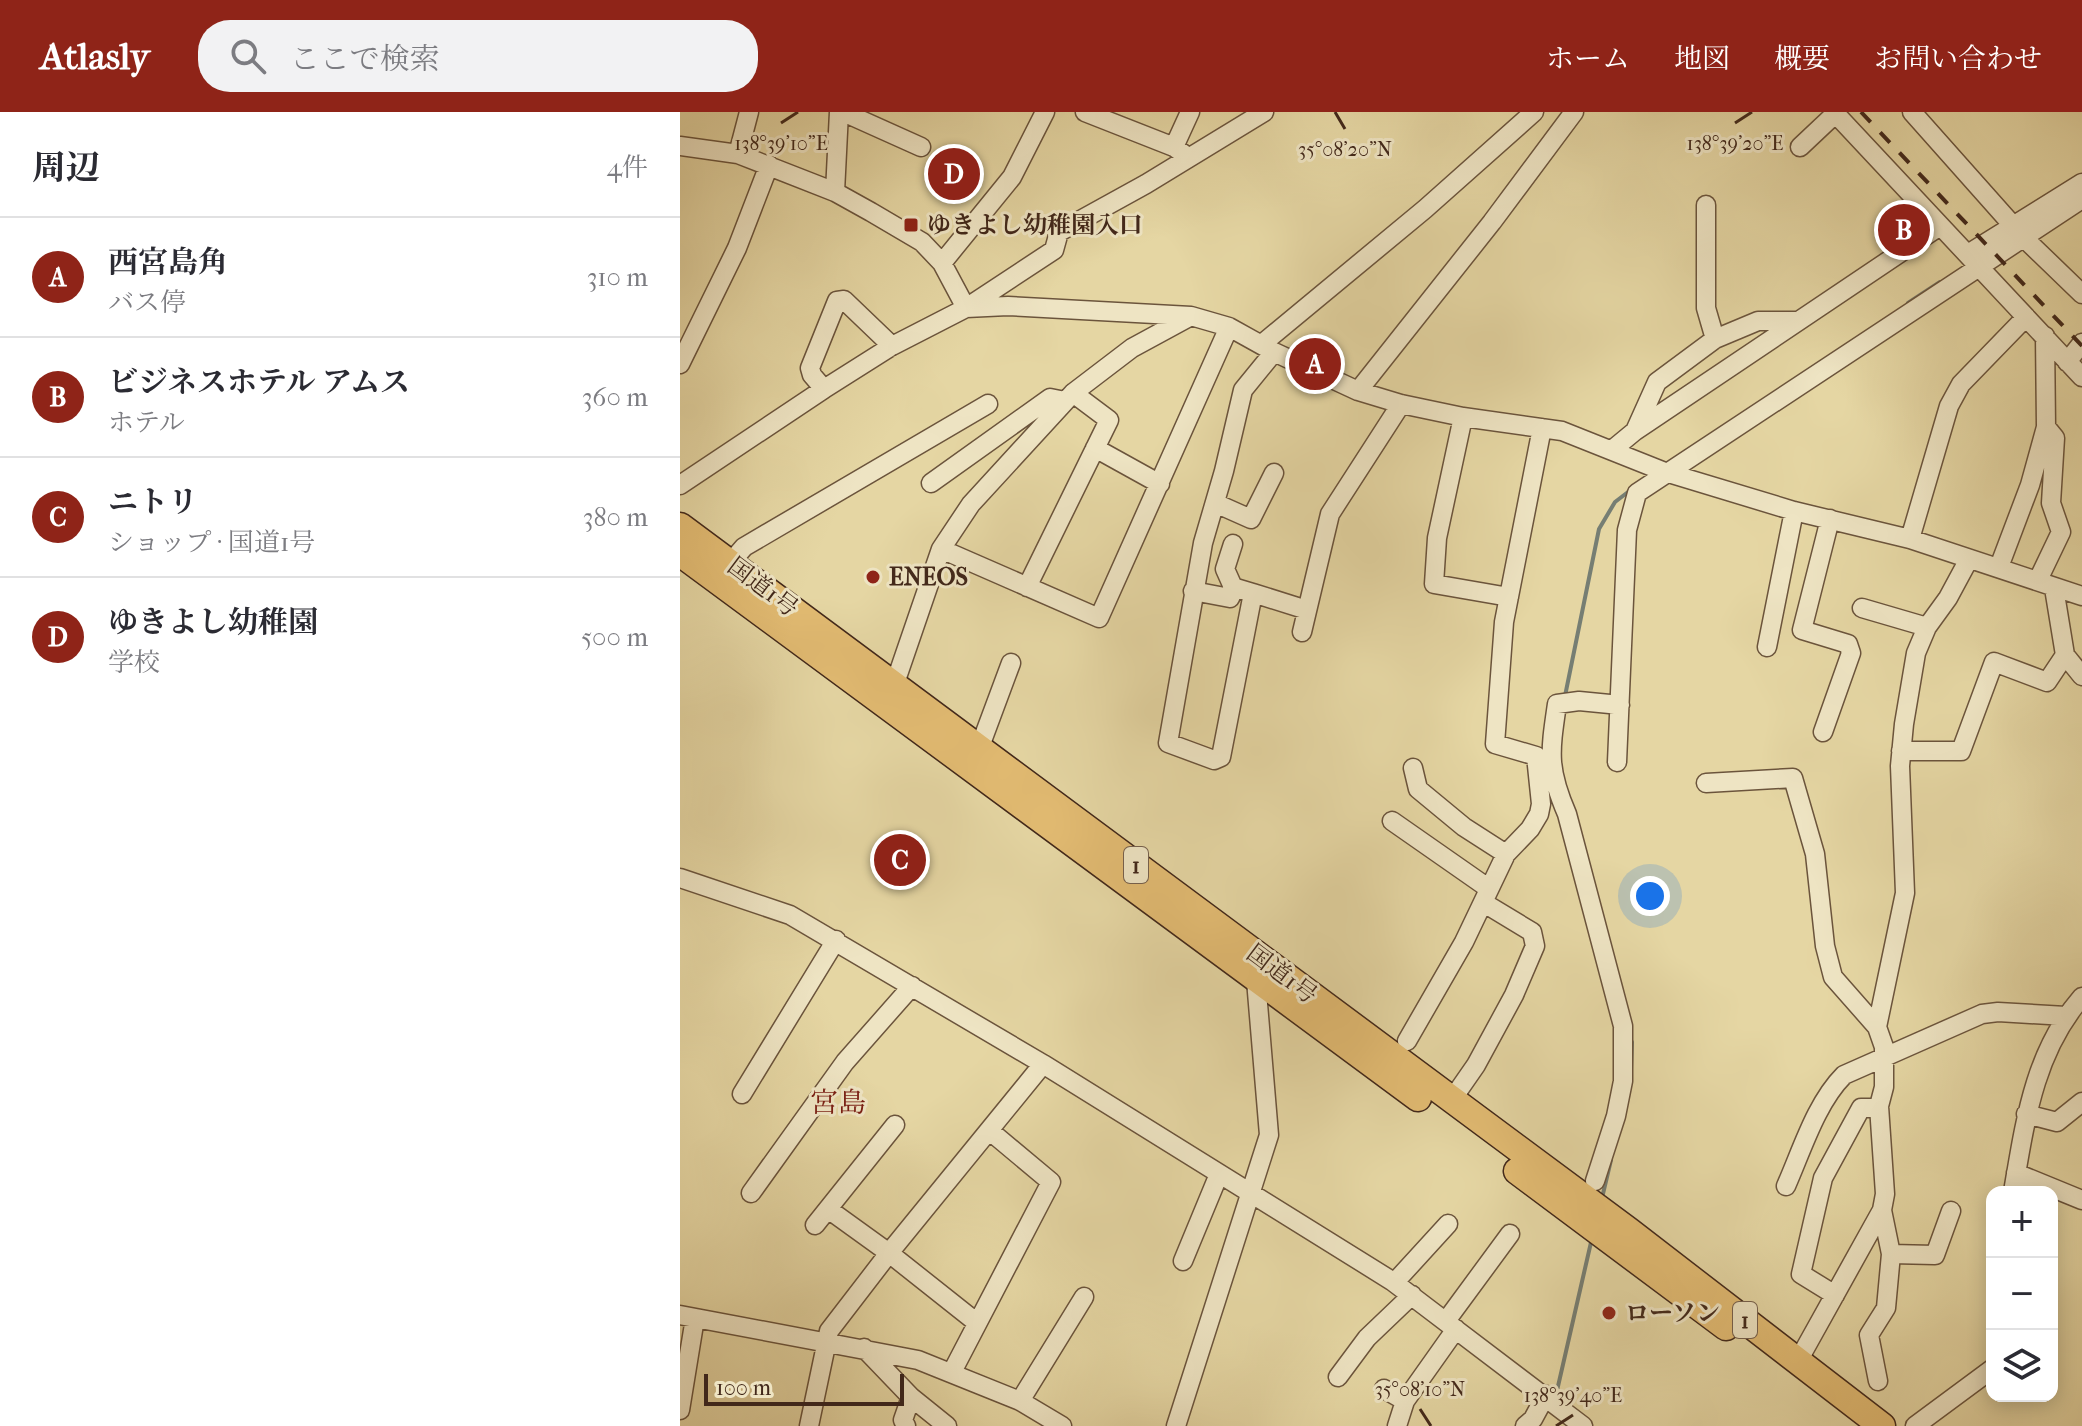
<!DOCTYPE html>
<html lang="ja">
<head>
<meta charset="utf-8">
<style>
  body { margin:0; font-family:"IM FELL French Canon","Noto Serif JP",serif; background:#f2f2f3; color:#2b2b33 }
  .controls { position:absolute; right:24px; bottom:24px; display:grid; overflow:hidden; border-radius:16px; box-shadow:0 4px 20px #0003 }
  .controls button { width:72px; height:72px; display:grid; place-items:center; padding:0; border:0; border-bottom:2px solid #e1e1e2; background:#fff; color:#2b2b33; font:40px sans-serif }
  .scale { position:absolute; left:24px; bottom:20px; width:200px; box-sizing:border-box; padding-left:8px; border:4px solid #42281a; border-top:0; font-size:22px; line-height:28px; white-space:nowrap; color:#42281a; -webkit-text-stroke:6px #eee4c3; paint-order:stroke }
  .you { position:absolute; left:970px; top:784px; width:28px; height:28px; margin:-20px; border:6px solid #fff; border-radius:50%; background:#1a73e8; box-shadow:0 0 0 12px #1a73e833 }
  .badge { display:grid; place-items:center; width:52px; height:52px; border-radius:50%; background:#8f2418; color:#fff; font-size:26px; font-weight:700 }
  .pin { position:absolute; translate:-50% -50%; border:4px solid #fff; box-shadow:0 2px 8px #0006 }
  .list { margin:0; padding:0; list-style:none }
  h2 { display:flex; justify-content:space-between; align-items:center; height:104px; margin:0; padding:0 32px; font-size:34px }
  h2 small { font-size:26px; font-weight:400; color:#7c7c81 }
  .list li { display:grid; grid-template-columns:52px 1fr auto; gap:24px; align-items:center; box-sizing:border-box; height:120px; padding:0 32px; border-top:2px solid #e1e1e2 }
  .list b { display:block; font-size:30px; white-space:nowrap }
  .list p { margin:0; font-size:26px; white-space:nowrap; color:#7c7c81 }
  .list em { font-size:26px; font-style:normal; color:#7c7c81 }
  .icon { flex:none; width:44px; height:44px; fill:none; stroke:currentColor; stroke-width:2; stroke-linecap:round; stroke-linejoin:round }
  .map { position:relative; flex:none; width:1402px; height:1314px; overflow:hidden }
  header { display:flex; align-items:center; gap:48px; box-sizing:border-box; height:112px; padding:0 40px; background:#8f2418; color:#fff }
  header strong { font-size:38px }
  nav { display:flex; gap:44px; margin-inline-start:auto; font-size:28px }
  .search { width:560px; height:72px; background:#f2f2f3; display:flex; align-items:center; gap:20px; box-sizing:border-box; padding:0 28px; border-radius:32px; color:#7c7c81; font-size:30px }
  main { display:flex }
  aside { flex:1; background:#fff }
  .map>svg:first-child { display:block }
</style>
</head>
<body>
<header>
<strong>Atlasly</strong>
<div class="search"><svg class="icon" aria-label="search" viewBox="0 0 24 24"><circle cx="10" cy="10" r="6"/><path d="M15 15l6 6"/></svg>ここで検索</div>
<nav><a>ホーム</a><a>地図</a><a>概要</a><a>お問い合わせ</a></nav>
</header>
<main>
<aside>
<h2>周辺<small>4件</small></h2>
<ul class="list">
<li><span class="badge">A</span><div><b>西宮島角</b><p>バス停</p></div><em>310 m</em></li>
<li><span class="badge">B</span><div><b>ビジネスホテル アムス</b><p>ホテル</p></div><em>360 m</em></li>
<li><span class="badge">C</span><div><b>ニトリ</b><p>ショップ · 国道1号</p></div><em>380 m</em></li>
<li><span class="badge">D</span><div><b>ゆきよし幼稚園</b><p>学校</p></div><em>500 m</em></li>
</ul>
</aside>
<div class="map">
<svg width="1402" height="1314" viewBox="0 0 1402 1314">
  <rect width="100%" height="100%" fill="#e5d6a3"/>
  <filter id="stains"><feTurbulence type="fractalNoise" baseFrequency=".0025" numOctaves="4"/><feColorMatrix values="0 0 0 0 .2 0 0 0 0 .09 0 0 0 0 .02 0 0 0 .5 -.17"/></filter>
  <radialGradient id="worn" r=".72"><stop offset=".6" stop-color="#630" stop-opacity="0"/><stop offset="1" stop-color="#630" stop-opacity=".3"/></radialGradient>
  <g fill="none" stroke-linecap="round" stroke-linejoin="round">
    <path stroke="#767e73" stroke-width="4" d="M1228,191L1260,170
      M885,584L919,417L935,390L952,377
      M951,957L952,930
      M922,1086L931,1048
      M876,1283L912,1126"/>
    <g stroke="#6b543c" stroke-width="21">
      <path id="minor" d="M163,0L241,35
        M405,0L494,35L508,45
        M1154,0L1402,265
        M1232,0L1344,126L1402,182
        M0,34L58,42L155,80L191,100L242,130L262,151L286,196
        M494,35L510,0
        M1120,35L1155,2
        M58,42L69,0
        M155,80L159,0
        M1026,93V196L1035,227
        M1288,142L1402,71
        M262,151L332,65L365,0
        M286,196L328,194L511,204L549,215L594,240L678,279L721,292L783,305L882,319L985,360L1114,399L1230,427L1402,484
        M582,232L745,97L854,0
        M594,240L563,278L544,359L523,431L488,631L534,648L541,645L573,481L627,498
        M1387,250L1402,231
        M0,252L57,136L89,53
        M144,277L132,263L130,256L157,189L164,188L212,234
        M678,279L812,110L894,0
        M783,305L757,426L754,472L829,485
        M955,319L1260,114
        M415,336L480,372
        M932,338L955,319L977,270L1035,227L1078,209H1117
        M251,371L370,286L385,289
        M0,373L144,277L212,234L286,196L374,138L379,120L466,72L584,0
        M535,391L571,407L594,361
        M1230,427L1269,294L1281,272L1346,205
        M553,432L545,457L553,475L573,481
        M261,437L419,506L549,215
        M51,450L64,435L308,292
        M1319,455L1350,373L1366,315
        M1358,468L1381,420L1371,391L1375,326L1366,315L1365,224
        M347,475L429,308L393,281
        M1374,476L1385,543L1402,564
        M513,479L550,486L554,476
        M1182,496L1247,515
        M622,520L650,402L721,292
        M1087,535L1114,399
        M214,574L261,437L291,392L393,281L452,236L511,204
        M1143,620L1171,541L1168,532L1122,518L1150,407
        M299,637L331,551
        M1221,639H1281L1314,550L1367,570L1385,543
        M937,650L947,418L957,381L1402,87
        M733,656L738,677L784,715L826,742
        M1026,671L1113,666L1135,742L1145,834L1153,865L1197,915L1204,935V975L1199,994L1205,1082L1202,1098L1118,1249
        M712,709L808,776
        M0,766L110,803L363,952L712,1169L903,1314
        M1197,915L1225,781L1220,654L1224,612L1236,541L1247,515L1268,486L1289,447
        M727,929L784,830L826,742L850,717L859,702L861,692L856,644L815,632L824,510L862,316
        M62,982L156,828
        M771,989L796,953L834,883L855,834L852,820L804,791
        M1346,1002L1377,1010L1402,990
        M1336,1061L1402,1088
        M915,1069L936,1004L943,969V914L887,702C867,656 870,640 877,592L899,589L940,593
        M1106,1074C1122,1038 1136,991 1164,963L1302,902L1318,900L1386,904
        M1333,1080C1345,1010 1354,940 1402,885
        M71,1081L165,950L232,874
        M148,1097L209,1141L296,1210
        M135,1113L215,1013
        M1211,1142L1255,1143L1271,1099
        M503,1149L539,1062
        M715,1170L768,1112
        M1155,1183L1121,1162L1143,1066L1181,996H1199
        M0,1203L238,1248L340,1289L382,1314
        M766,1209L830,1122
        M184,1236L231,1285L267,1314
        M272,1260L371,1070L310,1019
        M658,1265L687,1226L732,1183
        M1198,1269L1189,1223L1206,1196L1211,1142L1202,1098
        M704,1277L725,1289
        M340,1289L404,1185
        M0,1298L15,1206
        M129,1314L149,1219L209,1141L363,952
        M226,1314L223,1308L231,1285
        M496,1314L589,1023L576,868
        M717,1314L725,1289L776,1217
        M845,1314L853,1307L866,1283
        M1235,1314L1312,1257"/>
    </g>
    <g stroke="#42281a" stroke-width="29">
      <path id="highway" d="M0,414L949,1119L1202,1314
        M0,441L738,986
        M837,1059L1046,1215"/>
    </g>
    <use href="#minor" stroke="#eee4c3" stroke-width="18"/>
    <use href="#highway" stroke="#e2bb72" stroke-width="26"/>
    <path stroke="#42281a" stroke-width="4" stroke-dasharray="14 14" stroke-linecap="butt" d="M1181,0L1402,234"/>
  </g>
  <path fill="none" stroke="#42281a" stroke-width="3" d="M655,0L665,17M101,11L118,0M1055,11L1072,0M740,1297L751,1314M876,1314L893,1303"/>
  <g fill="#8f2418" stroke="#eee4c3" stroke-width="3">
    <rect x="223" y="105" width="16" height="16" rx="4"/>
    <circle cx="193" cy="465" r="8"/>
    <circle cx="929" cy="1201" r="8"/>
  </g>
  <g text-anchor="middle" stroke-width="6" stroke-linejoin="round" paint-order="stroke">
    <g fill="#eee4c3" stroke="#76604d" stroke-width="2">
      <rect x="444" y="735" width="24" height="36" rx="6"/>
      <rect x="1053" y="1190" width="24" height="36" rx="6"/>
    </g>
    <g font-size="22" font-weight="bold" fill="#42281a">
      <text x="456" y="761">1</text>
      <text x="1065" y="1216">1</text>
    </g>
    <g font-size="24" font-weight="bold" fill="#42281a" stroke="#eee4c3" text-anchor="start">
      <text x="247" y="121">ゆきよし幼稚園入口</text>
      <text x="209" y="473">ENEOS</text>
      <text x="945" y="1209">ローソン</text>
    </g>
    <g font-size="24" fill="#42281a" stroke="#eee4c3">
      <text transform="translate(83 475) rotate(37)" y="8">国道1号</text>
      <text transform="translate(602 862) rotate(37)" y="8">国道1号</text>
    </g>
    <g font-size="28" fill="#7a1f14" stroke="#eee4c3">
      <text x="158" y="1000">宮島</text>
    </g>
  </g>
  <g font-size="20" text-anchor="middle" fill="#42281a" stroke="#eee4c3" stroke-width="6" stroke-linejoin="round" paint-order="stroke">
    <text x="101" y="38">138°39'10"E</text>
    <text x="1055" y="38">138°39'20"E</text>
    <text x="665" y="44">35°08'20"N</text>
    <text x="740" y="1284">35°08'10"N</text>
    <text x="893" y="1290">138°39'40"E</text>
  </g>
  <rect width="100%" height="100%" filter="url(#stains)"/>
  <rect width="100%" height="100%" fill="url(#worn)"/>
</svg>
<div class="controls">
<button>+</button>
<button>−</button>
<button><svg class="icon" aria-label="layers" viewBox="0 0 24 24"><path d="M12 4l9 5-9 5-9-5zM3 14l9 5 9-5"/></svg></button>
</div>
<div class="scale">100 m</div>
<div class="you"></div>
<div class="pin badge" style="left:635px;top:252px">A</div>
<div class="pin badge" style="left:1224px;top:118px">B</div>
<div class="pin badge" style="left:220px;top:748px">C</div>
<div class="pin badge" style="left:274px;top:62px">D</div>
</div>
</main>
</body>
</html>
